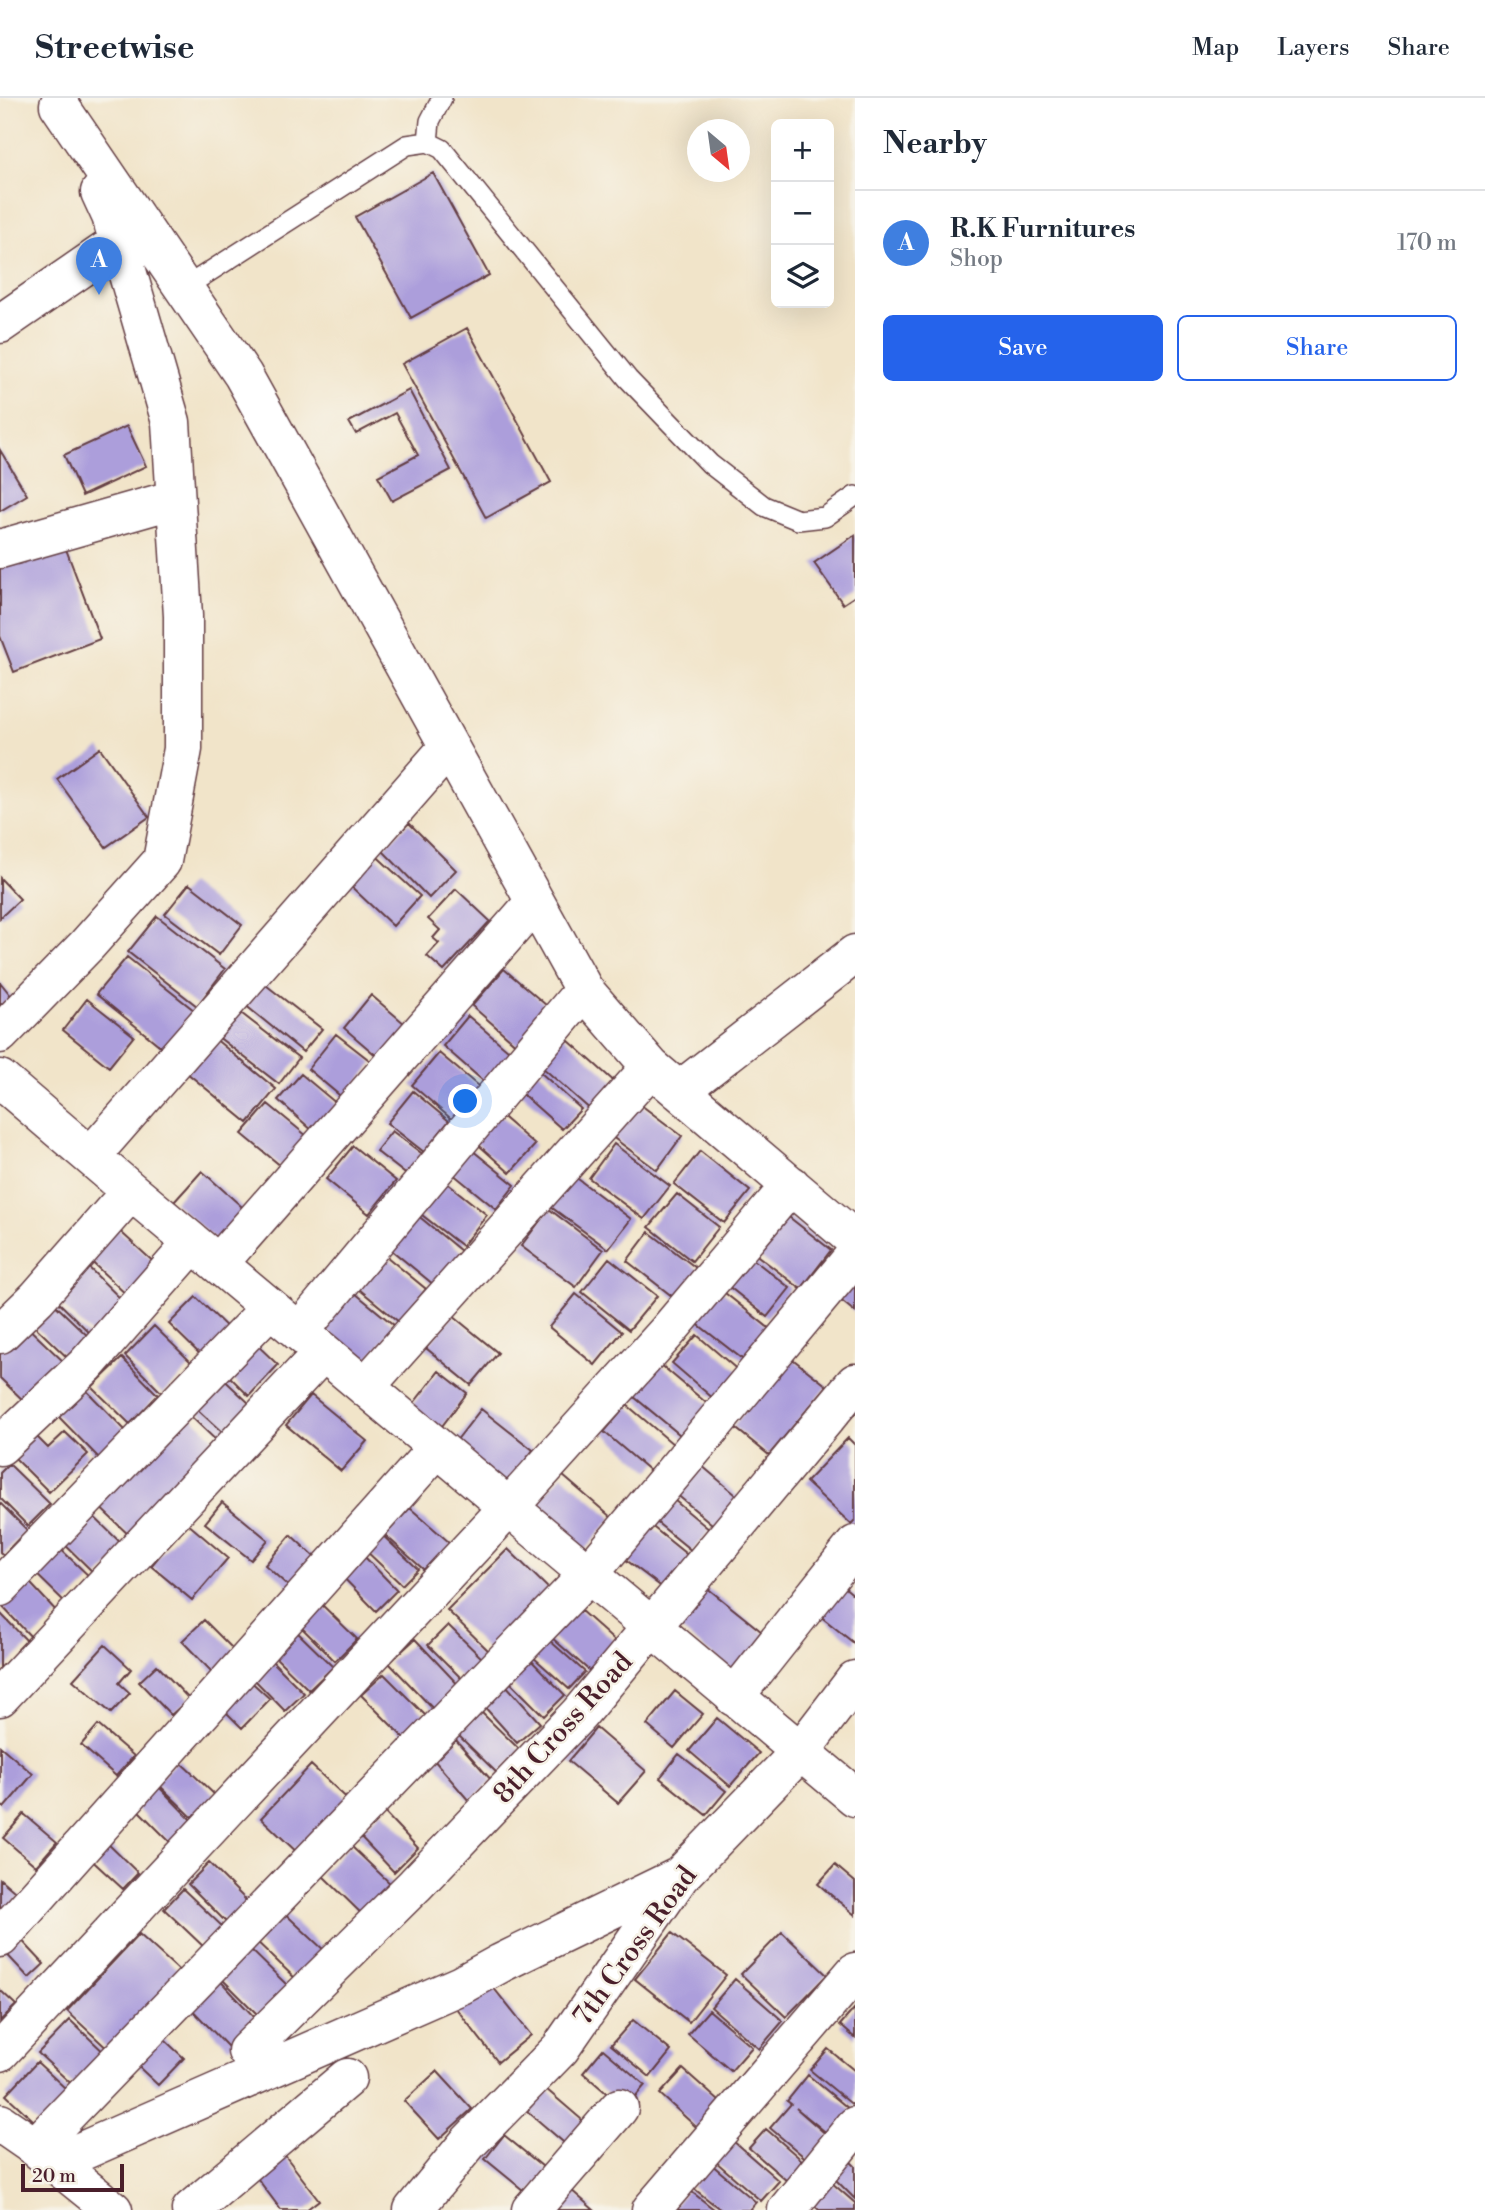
<!DOCTYPE html>
<html lang="en">
<head>
<meta charset="utf-8">
<style>
  body { margin:0; font-family:"Libre Bodoni",serif; background:#f2f2f3; color:#1f2937 }
  .controls { position:absolute; right:21px; top:21px; display:grid; overflow:hidden; border-radius:10px; box-shadow:0 7px 28px #0002 }
  .controls button { width:63px; height:63px; display:grid; place-items:center; padding:0; border:0; border-bottom:2px solid #e0e1e3; background:#fff; color:#1f2937; font:35px sans-serif }
  .compass { position:absolute; left:687px; top:21px; width:63px; height:63px; border-radius:50%; background:#fff; box-shadow:0 7px 28px #0002; rotate:151deg }
  .scale { position:absolute; left:21px; bottom:18px; width:103px; box-sizing:border-box; padding-left:7px; border:4px solid #4a1f2b; border-top:0; font-size:19px; line-height:24px; white-space:nowrap; color:#4a1f2b; -webkit-text-stroke:5px #f7f3e8; paint-order:stroke }
  .you { position:absolute; left:466px; top:1004px; width:24px; height:24px; margin:-18px; border:5px solid #fff; border-radius:50%; background:#1a73e8; box-shadow:0 0 0 10px #1a73e833 }
  .badge { display:grid; place-items:center; width:46px; height:46px; border-radius:50%; background:#2563eb; color:#fff; font-size:23px; font-weight:700 }
  .pin { position:absolute; translate:-50% -58px; filter:drop-shadow(0 2px 4px #0008) }
  .pin::after { content:''; position:absolute; top:37px; width:24px; height:21px; background:inherit; clip-path:polygon(0 0,100% 0,50% 100%) }
  .list { margin:0; padding:0; list-style:none }
  h2 { display:flex; justify-content:space-between; align-items:center; height:91px; margin:0; padding:0 28px; font-size:30px }
  h2 small { font-size:23px; font-weight:400; color:#747a83 }
  .list li { display:grid; grid-template-columns:46px 1fr auto; gap:21px; align-items:center; box-sizing:border-box; height:105px; padding:0 28px; border-top:2px solid #e0e1e3 }
  .list b { display:block; font-size:26px; white-space:nowrap }
  .list p { margin:0; font-size:23px; white-space:nowrap; color:#747a83 }
  .list em { font-size:23px; font-style:normal; color:#747a83 }
  .actions { display:flex; gap:14px; padding:21px 28px }
  .actions a { flex:1; padding:16px 0; border:2px solid #2563eb; border-radius:10px; text-align:center; font-size:24px; color:#2563eb }
  .actions .main { background:#2563eb; color:#fff }
  .icon { flex:none; width:38px; height:38px; fill:none; stroke:currentColor; stroke-width:2; stroke-linecap:round; stroke-linejoin:round }
  .map { position:relative; flex:none; width:855px; height:2112px; overflow:hidden }
  header { display:flex; align-items:center; gap:42px; box-sizing:border-box; height:98px; padding:0 35px; background:#fff; border-bottom:2px solid #e0e1e3 }
  header strong { font-size:33px }
  nav { display:flex; gap:38px; margin-inline-start:auto; font-size:24px }
  main { display:flex }
  aside { flex:1; background:#fff }
  .map>svg:first-child { display:block }
</style>
</head>
<body>
<header>
<strong>Streetwise</strong>
<nav><a>Map</a><a>Layers</a><a>Share</a></nav>
</header>
<main>
<div class="map">
<svg width="855" height="2112" viewBox="0 0 855 2112">
  <rect width="100%" height="100%" fill="#f7f3e8"/>
  <filter id="ink" filterUnits="userSpaceOnUse"><feTurbulence type="fractalNoise" baseFrequency=".0143" numOctaves="2"/><feDisplacementMap in="SourceGraphic" scale="14" xChannelSelector="R" yChannelSelector="G"/><feConvolveMatrix kernelMatrix="1 2 1 2 8 2 1 2 1" color-interpolation-filters="sRGB"/></filter>
  <filter id="wash" filterUnits="userSpaceOnUse"><feTurbulence type="fractalNoise" baseFrequency=".00686" numOctaves="4" result="noise"/><feDisplacementMap in="SourceGraphic" scale="28" xChannelSelector="R" yChannelSelector="G"/><feGaussianBlur stdDeviation="1.57" result="paint"/><feColorMatrix in="noise" values="0 0 0 0 0 0 0 0 0 0 0 0 0 0 0 0 0 1.4 0 .05"/><feComposite in="paint" operator="in"/></filter>
  <g filter="url(#wash)">
    <rect width="100%" height="100%" fill="#f1e4c9"/>
    <g id="blocks">
      <path fill="#ac9edb" d="M433,75L489,177L411,220L355,119Z
        M467,230L551,384L486,420L402,266Z
        M409,292L451,372L392,403L378,378L418,357L395,315L356,336L349,324Z
        M127,328L146,368L82,398L64,357Z
        M0,352L27,397L0,413Z
        M855,437V498L843,506L814,465Z
        M61,438L100,541L14,574L0,538V461Z
        M100,650L149,719L106,749L57,681Z
        M409,725L456,772L429,800L382,752Z
        M370,752L420,798L393,828L343,781Z
        M0,780L20,801L0,820Z
        M189,786L242,827L219,857L165,816Z
        M456,791L490,823L444,873L427,858L439,845L433,840L440,832L428,821Z
        M157,818L225,871L197,908L128,854Z
        M127,859L195,913L164,951L96,896Z
        M504,871L560,919L527,956L472,908Z
        M0,884L12,899L0,909Z
        M262,884L322,931L303,954L244,906Z
        M371,897L412,932L385,965L344,930Z
        M87,901L134,938L109,969L63,932Z
        M237,912L299,960L279,986L217,938Z
        M468,918L515,958L489,988L443,948Z
        M559,934L617,986L592,1013L534,962Z
        M336,936L373,965L344,1001L308,971Z
        M214,940L276,991L248,1025L186,974Z
        M439,955L484,993L456,1025L412,987Z
        M530,965L581,1011L562,1031L511,986Z
        M301,976L337,1006L313,1033L278,1002Z
        M413,993L449,1023L424,1054L387,1025Z
        M633,1001L682,1038L657,1072L607,1035Z
        M268,1006L313,1043L287,1073L242,1036Z
        M497,1014L535,1047L510,1075L472,1041Z
        M392,1033L433,1064L417,1085L376,1053Z
        M614,1046L670,1088L644,1121L589,1080Z
        M353,1048L396,1083L369,1116L326,1081Z
        M467,1048L515,1087L496,1111L447,1071Z
        M700,1053L750,1093L724,1125L674,1086Z
        M202,1073L251,1117L223,1149L174,1104Z
        M438,1078L487,1117L462,1148L413,1110Z
        M574,1078L631,1121L608,1151L551,1109Z
        M677,1096L719,1129L692,1163L649,1129Z
        M549,1111L603,1152L576,1189L521,1148Z
        M780,1112L831,1152L801,1191L750,1152Z
        M416,1116L467,1158L439,1191L389,1150Z
        M111,1125L158,1168L129,1199L82,1155Z
        M649,1134L700,1173L677,1202L627,1163Z
        M375,1149L426,1191L399,1224L348,1182Z
        M745,1155L790,1190L767,1219L722,1183Z
        M609,1160L657,1198L629,1232L582,1194Z
        M80,1161L129,1209L96,1241L48,1194Z
        M855,1178V1214L833,1196Z
        M344,1186L395,1228L365,1264L314,1222Z
        M720,1191L775,1235L750,1267L695,1224Z
        M576,1196L622,1234L595,1267L549,1229Z
        M46,1198L95,1245L74,1266L25,1219Z
        M196,1199L234,1236L207,1263L169,1226Z
        M453,1218L498,1255L471,1287L426,1250Z
        M20,1222L66,1266L27,1306L0,1280V1242Z
        M154,1228L193,1266L163,1296L125,1258Z
        M697,1237L747,1280L722,1308L672,1265Z
        M251,1241L278,1267L249,1298L222,1271Z
        M790,1259L827,1288L769,1357L733,1328Z
        M122,1260L158,1297L130,1326L92,1289Z
        M660,1266L717,1314L691,1346L633,1298Z
        M215,1273L250,1306L223,1335L187,1302Z
        M439,1273L467,1295L439,1332L410,1310Z
        M83,1289L126,1333L99,1360L55,1315Z
        M311,1297L367,1343L341,1373L286,1327Z
        M627,1307L673,1346L650,1373L604,1334Z
        M181,1309L220,1346L131,1439L92,1402Z
        M481,1311L533,1352L501,1393L449,1352Z
        M31,1333L48,1350L65,1334L88,1356L49,1394L9,1354Z
        M848,1340L855,1347V1422L851,1426L806,1384Z
        M694,1361L742,1402L718,1431L669,1390Z
        M9,1366L50,1406L28,1428L0,1400V1375Z
        M562,1377L612,1420L581,1456L531,1413Z
        M662,1392L710,1432L692,1453L644,1414Z
        M222,1404L268,1442L251,1462L205,1425Z
        M0,1405L27,1432L3,1457L0,1454Z
        M83,1408L127,1451L98,1479L55,1437Z
        M410,1410L457,1451L432,1479L385,1437Z
        M644,1422L696,1464L671,1496L617,1455Z
        M187,1425L228,1460L192,1502L151,1468Z
        M379,1434L418,1471L402,1487L363,1450Z
        M291,1437L322,1466L296,1495L265,1467Z
        M52,1443L92,1481L67,1506L28,1468Z
        M356,1450L397,1492L376,1513L335,1471Z
        M508,1451L553,1495L492,1556L447,1512Z
        M19,1473L59,1516L33,1541L0,1506Z
        M843,1488L855,1498V1546L819,1517Z
        M706,1489L767,1538L737,1576L676,1528Z
        M316,1501L357,1541L335,1563L294,1522Z
        M570,1503L618,1546L592,1575L543,1532Z
        M0,1515L30,1546L0,1575Z
        M204,1522L235,1553L213,1575L182,1543Z
        M448,1527L489,1567L468,1587L428,1547Z
        M293,1530L333,1569L309,1592L270,1554Z
        M540,1534L585,1574L569,1591L524,1551Z
        M415,1541L464,1593L439,1617L389,1565Z
        M105,1547L131,1571L119,1585L130,1595L111,1615L73,1582Z
        M521,1552L565,1597L544,1618L499,1573Z
        M269,1560L304,1595L285,1613L251,1578Z
        M157,1567L189,1601L171,1617L139,1584Z
        M384,1576L434,1626L412,1648L361,1597Z
        M245,1578L270,1601L242,1630L218,1606Z
        M505,1586L540,1625L517,1645L482,1606Z
        M675,1593L703,1616L674,1650L647,1627Z
        M480,1613L521,1653L498,1676L457,1636Z
        M717,1620L759,1655L730,1688L689,1653Z
        M98,1627L134,1658L116,1678L81,1647Z
        M596,1630L646,1673L618,1705L568,1663Z
        M456,1642L492,1683L469,1703L434,1662Z
        M0,1648L33,1676L4,1710L0,1706Z
        M679,1656L726,1693L706,1717L660,1680Z
        M178,1662L215,1697L193,1720L156,1684Z
        M311,1667L354,1707L303,1760L261,1720Z
        M156,1686L196,1727L174,1748L134,1708Z
        M383,1713L418,1750L394,1774L358,1736Z
        M24,1716L57,1744L36,1768L3,1740Z
        M102,1740L138,1775L123,1791L86,1757Z
        M350,1747L395,1790L366,1820L321,1776Z
        M209,1765L252,1808L231,1829L188,1786Z
        M835,1767L855,1784V1817L818,1786Z
        M0,1781L20,1798L0,1821Z
        M183,1791L225,1831L206,1851L164,1811Z
        M279,1810L326,1854L298,1883L252,1839Z
        M782,1834L827,1877L786,1919L741,1876Z
        M15,1835L44,1866L29,1880L0,1849Z
        M672,1835L726,1877L689,1924L635,1881Z
        M139,1836L185,1878L113,1956L67,1913Z
        M245,1846L288,1888L259,1918L216,1875Z
        M212,1874L257,1922L229,1950L183,1902Z
        M485,1879L531,1937L498,1964L452,1905Z
        M735,1881L783,1923L759,1951L711,1909Z
        M0,1892L16,1907L0,1923Z
        M855,1910V1940L840,1927Z
        M709,1912L752,1949L731,1973L688,1936Z
        M70,1922L110,1960L79,1993L38,1955Z
        M633,1922L671,1953L650,1979L611,1947Z
        M154,1932L184,1960L158,1987L128,1959Z
        M603,1951L645,1987L625,2011L583,1975Z
        M828,1951L855,1973V2009L810,1972Z
        M37,1964L79,2003L48,2036L6,1997Z
        M683,1971L728,2011L705,2037L660,1996Z
        M437,1973L472,2011L439,2041L404,2003Z
        M808,1977L855,2016L834,2041L796,2010L829,2039L809,2063L770,2030L791,2006L787,2003Z
        M546,1991L595,2033L576,2055L527,2013Z
        M766,2031L811,2070L794,2089L749,2050Z
        M504,2037L548,2073L529,2097L485,2061Z
        M733,2043L779,2083L761,2103L715,2063Z
        M283,2055L319,2102L306,2112H281L255,2077Z
        M846,2059L855,2068V2101L830,2076Z
        M711,2066L756,2104L749,2112H721L692,2089Z
        M823,2077L855,2105V2112H819L804,2098Z
        M562,2084L594,2112H547Z
        M688,2091L715,2112H671Z"/>
    </g>
  </g>
  <g filter="url(#ink)">
    <use href="#blocks" fill-opacity="0" stroke="#633d43" stroke-width="2"/>
    <g fill="none" stroke-linecap="round" stroke-linejoin="round">
      <g stroke="#633d43" stroke-width="22">
        <path id="lane" d="M428,44L430,23L442,0
          M184,190L407,47L428,44L442,51L628,281L710,366L764,408L798,422L825,419L855,398"/>
      </g>
      <g stroke="#633d43" stroke-width="41">
        <path id="street" d="M59,7L243,277L584,892L651,969L855,1142
          M0,226L119,144
          M0,451L175,401
          M0,936L87,847L162,763L183,651V518L171,324L111,118L100,94
          M0,981L131,1093L855,1699
          M679,993L855,856
          M91,1058L448,650
          M218,1166L534,805
          M299,1234L584,892
          M0,1236L37,1200L131,1093
          M365,1289L651,969
          M0,1348L86,1267L193,1145
          M0,1489L270,1210
          M0,1599L323,1254
          M734,1599L855,1447
          M0,1840L437,1350
          M247,1953L415,1787L579,1616L855,1285
          M0,1954L509,1409L667,1234L791,1087
          M0,2025L35,2049L113,2112
          M35,2049L588,1477L855,1157
          M55,2065L461,1887L501,1865L678,1779
          M191,2112L347,1980
          M413,2112L468,2045L560,1951L680,1778L800,1654L855,1582
          M531,2112L619,2010
          M651,2112L855,1874
          M787,2112L855,2028"/>
      </g>
      <use href="#lane" stroke="#fff" stroke-width="19"/>
      <use href="#street" stroke="#fff" stroke-width="38"/>
    </g>
  </g>
  <g text-anchor="middle" stroke-width="5" stroke-linejoin="round" paint-order="stroke">
    <g font-size="28" fill="#4a1f2b" stroke="#f7f3e8">
      <text transform="translate(562 1629) rotate(-48)" y="10">8th Cross Road</text>
      <text transform="translate(634 1847) rotate(-54)" y="10">7th Cross Road</text>
    </g>
  </g>
</svg>
<div class="controls">
<button>+</button>
<button>−</button>
<button><svg class="icon" aria-label="layers" viewBox="0 0 24 24"><path d="M12 4l9 5-9 5-9-5zM3 14l9 5 9-5"/></svg></button>
</div>
<svg class="compass" viewBox="-18 -18 36 36"><path d="M0-13l5 13h-10z" fill="#e53935"/><path d="M0 13l5-13h-10z" fill="#747a83"/></svg>
<div class="scale">20 m</div>
<div class="you"></div>
<div class="pin badge" style="left:99px;top:197px;background:#3f7fe0">A</div>
</div>
<aside>
<h2>Nearby<small></small></h2>
<ul class="list">
<li><span class="badge" style="background:#3f7fe0">A</span><div><b>R.K Furnitures</b><p>Shop</p></div><em>170 m</em></li>
</ul>
<div class="actions"><a class="main">Save</a><a>Share</a></div>
</aside>
</main>
</body>
</html>
